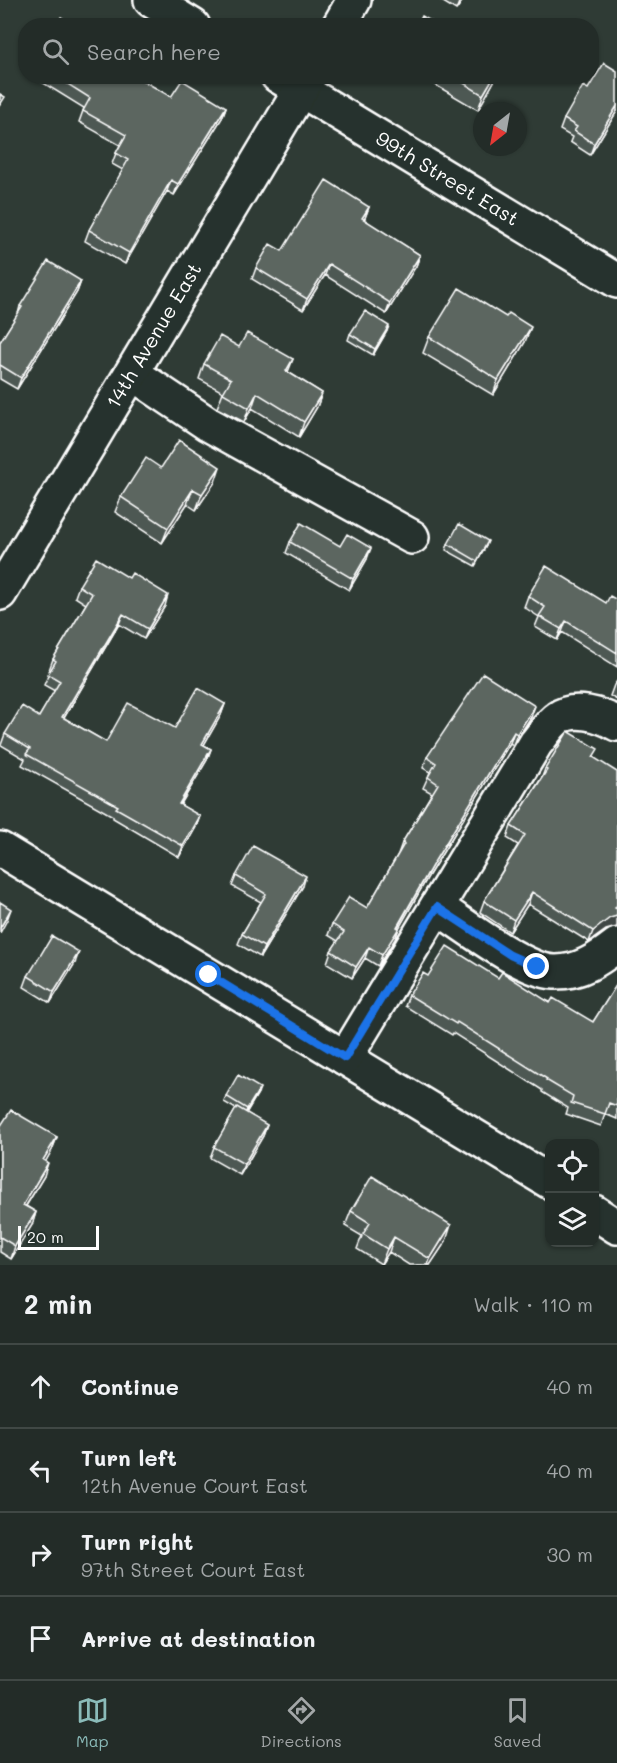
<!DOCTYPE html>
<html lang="en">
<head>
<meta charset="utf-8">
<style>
  body { margin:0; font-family:Mali,sans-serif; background:#2b3430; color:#f1f3f6 }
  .controls { position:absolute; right:18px; bottom:18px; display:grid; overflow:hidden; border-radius:12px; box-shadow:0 2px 4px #0004 }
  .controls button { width:54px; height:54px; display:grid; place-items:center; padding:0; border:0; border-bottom:2px solid #404845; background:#232c28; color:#f1f3f6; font:30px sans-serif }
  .compass { position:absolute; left:473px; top:102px; width:54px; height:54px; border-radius:50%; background:#232c28; box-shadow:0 2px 4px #0004; rotate:211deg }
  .scale { position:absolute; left:18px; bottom:15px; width:81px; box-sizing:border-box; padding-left:6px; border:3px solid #fff; border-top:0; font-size:16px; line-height:21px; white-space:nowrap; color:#fff; -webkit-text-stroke:4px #26332d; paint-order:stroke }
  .stop { position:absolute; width:18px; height:18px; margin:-14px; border:4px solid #1a73e8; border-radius:50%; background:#fff }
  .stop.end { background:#1a73e8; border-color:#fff; box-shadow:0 2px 6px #0008 }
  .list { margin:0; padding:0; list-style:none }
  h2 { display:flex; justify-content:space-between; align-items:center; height:78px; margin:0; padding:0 24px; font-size:26px }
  h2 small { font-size:20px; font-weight:400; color:#a3a7a8 }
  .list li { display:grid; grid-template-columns:39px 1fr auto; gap:18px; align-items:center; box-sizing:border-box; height:84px; padding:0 24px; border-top:2px solid #404845 }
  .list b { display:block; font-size:22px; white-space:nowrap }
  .list p { margin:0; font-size:20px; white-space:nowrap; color:#a3a7a8 }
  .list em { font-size:20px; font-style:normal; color:#a3a7a8 }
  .icon { flex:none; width:33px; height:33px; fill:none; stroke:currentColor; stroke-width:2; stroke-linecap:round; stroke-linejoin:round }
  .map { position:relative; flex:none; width:617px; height:1265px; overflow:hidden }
  .search { position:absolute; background:#232c28; box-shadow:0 2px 4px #0004; left:18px; right:18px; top:18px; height:66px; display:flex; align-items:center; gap:15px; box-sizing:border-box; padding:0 21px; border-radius:24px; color:#a3a7a8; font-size:22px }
  .sheet { height:414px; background:#232c28 }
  nav { display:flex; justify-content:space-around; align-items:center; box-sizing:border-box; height:84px; border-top:2px solid #404845; background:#232c28; font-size:16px; color:#a3a7a8 }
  nav a { display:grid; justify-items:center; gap:3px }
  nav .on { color:#8bbbb9 }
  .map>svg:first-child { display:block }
</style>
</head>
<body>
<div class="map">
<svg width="617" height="1265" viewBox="0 0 617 1265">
  <rect width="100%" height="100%" fill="#2f3b35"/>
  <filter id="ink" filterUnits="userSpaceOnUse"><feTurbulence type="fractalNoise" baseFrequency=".0167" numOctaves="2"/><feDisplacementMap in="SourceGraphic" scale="12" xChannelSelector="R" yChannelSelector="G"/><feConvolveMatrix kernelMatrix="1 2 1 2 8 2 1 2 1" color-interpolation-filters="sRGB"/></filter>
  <g filter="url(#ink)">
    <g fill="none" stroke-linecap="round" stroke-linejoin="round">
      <g stroke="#fff" stroke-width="38">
        <g id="minor">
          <path d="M151,0L193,26"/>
          <path d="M339,26L354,0"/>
          <path id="s1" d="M278,76L617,281"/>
          <path d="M132,373L208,424L412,537"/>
          <path id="s2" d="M0,593L309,76"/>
          <path d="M0,849L550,1182"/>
          <path d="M437,907C464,925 524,971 554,972C579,973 599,959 617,945"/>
          <path d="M345,1058L536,743C543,735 550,723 558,718C574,706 602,715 617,724"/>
          <path d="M594,1212L617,1227"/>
        </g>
      </g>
      <use href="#minor" stroke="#26332d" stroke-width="33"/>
    </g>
    <path fill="#4e5853" stroke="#fff" stroke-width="1.5" d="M440,0H463L456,10Z
      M32,76H135L171,97L226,107L222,118L174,195L167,191L125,264L85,241L89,230L123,170L112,164L116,153L120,145L79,122L84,108Z
      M420,76H497L478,110Z
      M588,89L617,111L590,155L570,142L572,137L560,130L564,119Z
      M369,207L364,220L420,255L416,266L386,314L325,275L303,310L252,279L256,268L282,251Z
      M81,281L77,292L17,389L0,379V342L18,314L20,306Z
      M387,331L373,355L348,340L350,334Z
      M429,337L525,342L493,395L423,353Z
      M239,347L293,359L288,372L322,393L317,407L299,437L252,408L244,422L217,408L223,392L199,379L204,364Z
      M161,468L215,482L196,510L187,504L162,543L115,512L121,497Z
      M290,542L340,546L367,559L349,590L286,553Z
      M448,544L486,546L475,566L446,550Z
      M79,586L165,606L144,639L119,624L64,718L106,742L175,728L225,704L221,715L204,745L211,749L207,760L180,805L200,816L196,827L179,857L113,818V816L22,765L25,759L1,745L5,734L39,717L55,691L44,685L50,671L49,670L53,659L86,604L75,597Z
      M528,596L606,603L617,600V667L562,632L557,640L535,627L539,617L524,607Z
      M617,681V700L610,696L614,685Z
      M531,717L513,745L510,743L429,875L399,928L395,939L378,966L365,958L352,978L327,963L331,951L338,941L328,935L332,924L367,908L398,854L402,843L432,793L423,788L428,777L430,772L423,768L427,757Z
      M595,758L615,926L606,930L589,942L528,904L510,932L480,912L484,901L518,845L507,838L511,826L542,777L545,769Z
      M236,876L303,886L260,957L238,944L242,934L261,902L232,886Z
      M75,963L50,1003L24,987L28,976Z
      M428,976L498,978L593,1022L617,984V1119L605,1114L601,1126L566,1114L568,1108L542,1092V1090L453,1033L452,1035L405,1006L409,995Z
      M258,1093L246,1113L267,1125L263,1136L240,1175L210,1158L214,1147L236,1109L224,1102L226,1096Z
      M0,1127L57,1137L52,1150L45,1162L44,1176L26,1206L36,1212L32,1225L11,1259L0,1252Z
      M351,1211L446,1241L430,1265H409L389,1252L381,1264L357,1249L362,1236L345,1226Z"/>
    <path fill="#404744" stroke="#fff" stroke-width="1.5" d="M460,0H463L456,10Z
      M494,76H497L478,110L483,95Z
      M617,106V111L590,155L594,144Z
      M226,107L222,118L174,195L178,184Z
      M171,180L167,191L125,264L129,253Z
      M369,207L365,218L358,229L362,218Z
      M420,255L416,266L386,314L390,303Z
      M329,264L325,275L303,310L307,299Z
      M81,281L77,292L17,389L21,378Z
      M389,326L387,331L373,355L375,349Z
      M531,327L525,342L493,395L498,380Z
      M257,393L252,408L244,422L249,408Z
      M322,393L317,407L299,437L304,422Z
      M220,467L215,482L196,510L202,494Z
      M193,489L187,504L162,543L168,528Z
      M488,541L486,546L475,566L477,561Z
      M371,548L367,559L349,590L353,579Z
      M168,595L165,606L144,639L148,629Z
      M123,614L119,624L58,728L62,717Z
      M566,621L562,632L557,640L561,629Z
      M225,704L221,715L198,755L202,744Z
      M535,706L531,717L513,745L517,734Z
      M514,732L510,743L429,875L399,928L395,939L378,966L382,955L433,864Z
      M211,749L207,760L175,814L179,804Z
      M200,816L196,827L179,857L183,846Z
      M306,876L303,886L260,957L264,947Z
      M532,892L528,904L510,932L514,920Z
      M617,905V927L606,930L589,942L593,931Z
      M11,909L7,920L0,933V928Z
      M369,947L365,958L352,978L356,967Z
      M79,952L75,963L50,1003L54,992Z
      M260,1088L258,1093L245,1115L247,1109Z
      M267,1125L263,1136L240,1175L244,1164Z
      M57,1137L52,1150L39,1173L43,1160Z
      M48,1163L44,1176L19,1217L23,1205Z
      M36,1212L32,1225L11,1259L15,1246Z
      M451,1225L446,1241L430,1265H428L430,1259Z
      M394,1237L389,1252L381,1264L387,1249Z"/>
    <path fill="#5b6661" stroke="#fff" stroke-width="1.5" d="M422,16L439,26H417Z
      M61,17L75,26H56Z
      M604,63L617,71V106L594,144L574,131L577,127L564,119L583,86L588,89Z
      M55,76H135L171,97L182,80L226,107L178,184L171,180L129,253L89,230L128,160L116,153L126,135L83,111L90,98Z
      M452,76H494L483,95Z
      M0,94L5,97L0,105Z
      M326,180L369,207L362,218L420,255L390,303L329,264L307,299L256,268L270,244L282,251Z
      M48,261L81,281L21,378L0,365V342L22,307L20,306Z
      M459,288L506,317L509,313L531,327L498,380L429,337Z
      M365,311L389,326L375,349L350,334Z
      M247,333L293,359L286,371L322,393L304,422L257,393L249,408L223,393L231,379L204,364L220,336L239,347Z
      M179,440L220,467L202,494L193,489L168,528L121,497L146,458L161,468Z
      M301,523L340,546L347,534L371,548L353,579L290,542Z
      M459,524L488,541L477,561L448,544Z
      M96,558L129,578L132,573L168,595L148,629L123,614L62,717L106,742L128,703L175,728L198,688L225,704L202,744L211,749L179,804L200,816L183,846L116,808L118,806L26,754L30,749L5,734L22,706L39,717L60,681L48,674L56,661L53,659L92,594L79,586Z
      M546,566L606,603L610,596L617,600V653L566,621L561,629L539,616L545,607L528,596Z
      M483,673L535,706L517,734L514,732L433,864L397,927L399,928L382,955L369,947L356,967L331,951L344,932L332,924L349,897L367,908L404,844L402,843L438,784L428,777L436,763L427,757Z
      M568,731L598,749L593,757L617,772V905L615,908L617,909V916L610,918L593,931L532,892L514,920L484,901L525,835L511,826L547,770L545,769Z
      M253,846L306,876L264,947L242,934L266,894L236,876Z
      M0,902L11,909L0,928Z
      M52,936L79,952L54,992L28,976Z
      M447,946L498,978L502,972L550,1003L553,998L593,1022L617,984V1106L609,1103L605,1114L571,1103L573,1096L546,1080L547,1079L457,1022L456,1024L409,995L423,973L428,976Z
      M238,1075L260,1088L247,1109L226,1096Z
      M237,1107L267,1125L244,1164L214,1147Z
      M11,1110L57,1137L43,1160L48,1163L23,1205L36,1212L15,1246L0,1237V1127Z
      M372,1176L451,1225L430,1259L394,1237L387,1249L363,1234L370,1223L351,1211Z"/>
  </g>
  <g fill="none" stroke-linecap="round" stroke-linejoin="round" filter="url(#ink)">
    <path stroke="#1a73e8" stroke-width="8" d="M209,975L345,1058L437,907L510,955L537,967"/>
  </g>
  <g text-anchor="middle" stroke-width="5" stroke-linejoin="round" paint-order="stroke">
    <g font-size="20" fill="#fff" stroke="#26332d">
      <text dy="7" stroke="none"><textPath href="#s1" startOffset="198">99th Street East</textPath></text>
      <text dy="7" stroke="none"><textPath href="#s2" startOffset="300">14th Avenue East</textPath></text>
    </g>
  </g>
</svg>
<div class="controls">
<button><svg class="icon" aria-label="locate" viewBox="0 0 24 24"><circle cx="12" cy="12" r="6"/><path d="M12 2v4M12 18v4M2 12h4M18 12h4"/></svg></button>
<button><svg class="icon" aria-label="layers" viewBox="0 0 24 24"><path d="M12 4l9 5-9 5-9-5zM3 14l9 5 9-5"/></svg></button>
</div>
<svg class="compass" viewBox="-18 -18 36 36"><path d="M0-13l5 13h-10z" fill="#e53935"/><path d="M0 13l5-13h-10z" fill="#a3a7a8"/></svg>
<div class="scale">20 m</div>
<div class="stop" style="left:209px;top:975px"></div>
<div class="stop end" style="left:537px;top:967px"></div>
<div class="search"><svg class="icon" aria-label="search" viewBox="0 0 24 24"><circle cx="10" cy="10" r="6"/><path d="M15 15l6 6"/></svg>Search here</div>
</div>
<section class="sheet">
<h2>2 min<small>Walk · 110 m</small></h2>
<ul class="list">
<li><svg class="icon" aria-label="ahead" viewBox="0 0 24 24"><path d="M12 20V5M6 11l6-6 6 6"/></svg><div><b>Continue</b></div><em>40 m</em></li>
<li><svg class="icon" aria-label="left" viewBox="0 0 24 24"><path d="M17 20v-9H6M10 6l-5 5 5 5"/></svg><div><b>Turn left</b><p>12th Avenue Court East</p></div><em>40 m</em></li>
<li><svg class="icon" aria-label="right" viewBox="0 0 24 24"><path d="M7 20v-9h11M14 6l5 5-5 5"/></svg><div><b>Turn right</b><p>97th Street Court East</p></div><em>30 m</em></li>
<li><svg class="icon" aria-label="arrive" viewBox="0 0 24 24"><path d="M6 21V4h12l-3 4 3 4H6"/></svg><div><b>Arrive at destination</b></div></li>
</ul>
</section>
<nav>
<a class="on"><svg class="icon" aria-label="map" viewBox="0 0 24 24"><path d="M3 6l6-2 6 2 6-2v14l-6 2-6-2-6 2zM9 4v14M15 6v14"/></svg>Map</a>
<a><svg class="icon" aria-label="directions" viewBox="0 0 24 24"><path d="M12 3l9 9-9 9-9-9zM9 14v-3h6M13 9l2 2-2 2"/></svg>Directions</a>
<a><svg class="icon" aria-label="saved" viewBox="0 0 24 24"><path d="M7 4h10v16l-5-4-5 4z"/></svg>Saved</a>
</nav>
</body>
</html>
